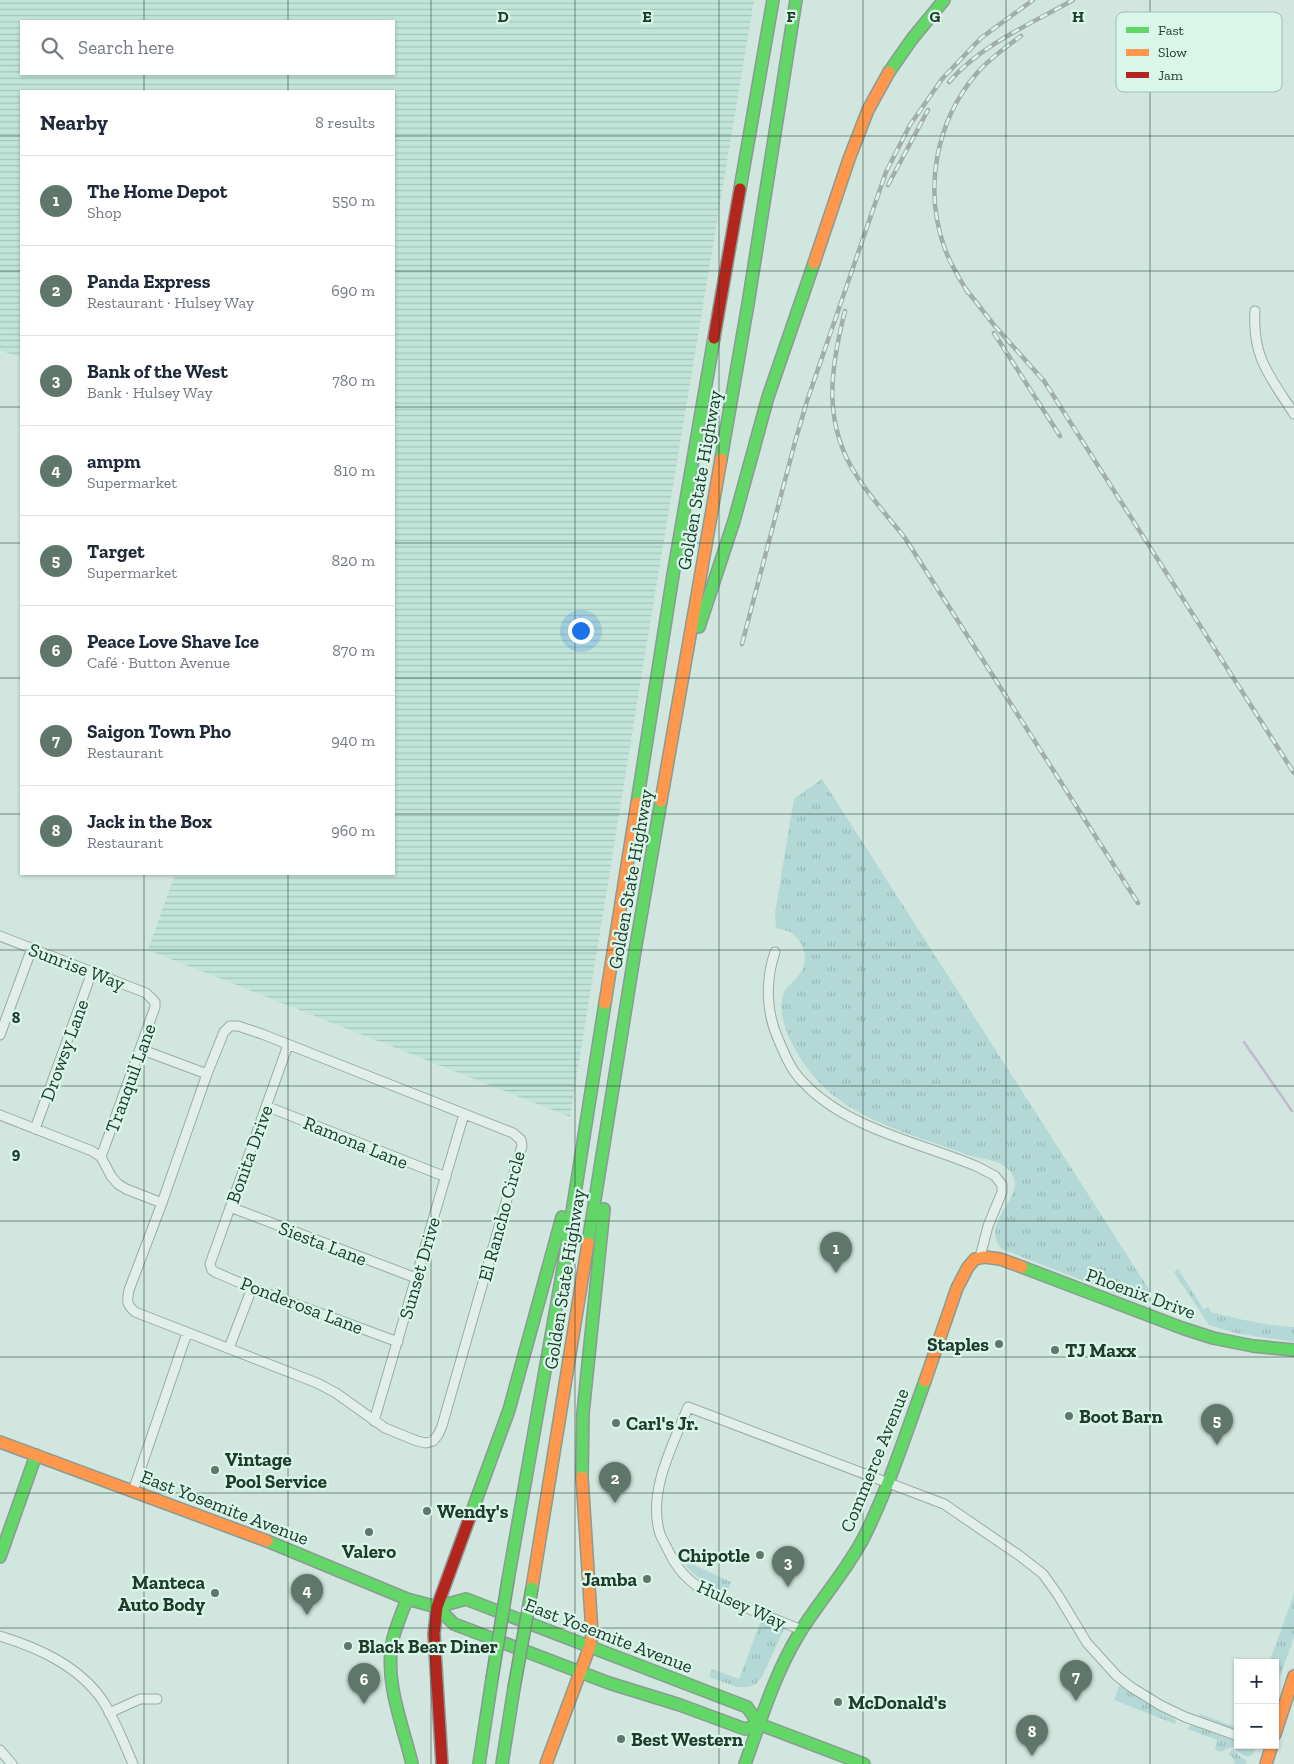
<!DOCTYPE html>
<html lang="en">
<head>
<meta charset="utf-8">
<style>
  body { margin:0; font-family:"Zilla Slab",serif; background:#f2f2f3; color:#1f2937 }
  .controls { position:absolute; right:15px; bottom:15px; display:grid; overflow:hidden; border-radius:0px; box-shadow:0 1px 4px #0004 }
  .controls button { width:45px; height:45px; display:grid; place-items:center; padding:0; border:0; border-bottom:1px solid #e0e1e3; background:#fff; color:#1f2937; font:25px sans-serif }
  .you { position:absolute; left:580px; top:630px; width:18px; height:18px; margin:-12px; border:4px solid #fff; border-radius:50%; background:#1a73e8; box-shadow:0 0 0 8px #1a73e833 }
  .badge { display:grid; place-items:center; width:32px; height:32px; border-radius:50%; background:#5f776a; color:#fff; font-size:16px; font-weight:700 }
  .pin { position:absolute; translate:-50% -41px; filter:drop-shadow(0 1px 2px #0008) }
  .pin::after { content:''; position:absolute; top:26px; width:18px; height:15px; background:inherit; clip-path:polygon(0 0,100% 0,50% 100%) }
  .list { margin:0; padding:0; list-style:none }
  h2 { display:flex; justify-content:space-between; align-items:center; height:65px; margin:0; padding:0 20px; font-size:21px }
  h2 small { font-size:16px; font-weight:400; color:#747a83 }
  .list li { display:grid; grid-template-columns:32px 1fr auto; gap:15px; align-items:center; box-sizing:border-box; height:90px; padding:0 20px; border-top:1px solid #e0e1e3 }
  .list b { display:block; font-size:19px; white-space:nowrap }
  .list p { margin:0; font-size:16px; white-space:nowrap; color:#747a83 }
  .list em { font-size:16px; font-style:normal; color:#747a83 }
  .icon { flex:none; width:28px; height:28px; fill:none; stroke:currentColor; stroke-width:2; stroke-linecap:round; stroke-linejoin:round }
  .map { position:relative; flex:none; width:1294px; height:1764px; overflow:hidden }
  .search { position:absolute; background:#fff; box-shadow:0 1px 4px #0004; left:20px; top:20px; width:375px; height:55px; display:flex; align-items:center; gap:12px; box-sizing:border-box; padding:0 18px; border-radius:0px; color:#747a83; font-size:19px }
  .panel { position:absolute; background:#fff; box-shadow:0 1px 4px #0004; left:20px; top:90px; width:375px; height:785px; border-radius:0px }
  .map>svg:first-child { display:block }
</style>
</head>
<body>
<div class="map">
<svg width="1294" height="1764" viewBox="0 0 1294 1764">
  <defs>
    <pattern id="farmland-rules" width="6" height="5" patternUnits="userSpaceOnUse" patternTransform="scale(1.25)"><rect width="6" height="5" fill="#c2e5da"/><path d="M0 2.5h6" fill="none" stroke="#a6c5bb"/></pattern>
    <pattern id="grass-tufts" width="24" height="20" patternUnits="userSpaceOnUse" patternTransform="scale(1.25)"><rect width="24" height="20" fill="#b4d8d5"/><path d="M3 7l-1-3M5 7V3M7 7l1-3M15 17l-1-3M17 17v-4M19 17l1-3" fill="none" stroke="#9abab7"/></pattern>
  </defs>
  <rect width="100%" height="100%" fill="#d1e6de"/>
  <path fill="url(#farmland-rules)" fill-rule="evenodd" d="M0,0H754L653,605L570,1117L148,950L175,874H394V91H21V358L0,350ZM21,21H394V74H21Z"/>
  <path fill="url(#grass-tufts)" d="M822,779L1150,1291V1298L1149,1301L1140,1303L1002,1249C976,1221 1035,1193 1007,1168C997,1159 980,1159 968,1155C905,1131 836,1118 799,1056C789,1040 777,1014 783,995C786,985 796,981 801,972C809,959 804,940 790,932C786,930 781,929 776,928L775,913L794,799Z
    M1178,1269L1204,1310L1208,1307L1211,1312C1238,1319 1266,1326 1294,1327V1342L1235,1333L1209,1325L1174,1272Z
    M679,1558L731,1582L727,1593C708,1586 692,1575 679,1558Z
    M1294,1594V1637L1275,1691V1663H1269Z
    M761,1621L784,1629L762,1677L756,1684L749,1687H737L709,1677L712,1669L739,1679Z
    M1119,1686H1123L1143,1701L1174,1718L1176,1721L1175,1724L1114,1700Z
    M1198,1713L1238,1728V1731L1201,1717Z
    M1192,1725L1238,1742V1745H1246L1255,1749C1250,1763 1241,1754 1233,1747C1226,1748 1221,1755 1215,1749L1217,1740L1187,1729Z
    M1233,1750L1242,1758L1247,1760L1246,1764H1235L1233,1758L1228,1754Z"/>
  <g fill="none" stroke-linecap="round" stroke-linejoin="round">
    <path stroke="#c0bbcb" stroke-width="2.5" d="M1244,1042L1292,1111"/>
    <g stroke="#99aca3" stroke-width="11">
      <path id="street" d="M1255,311C1252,358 1270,376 1294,414
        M0,936L146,993L155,1002V1007L101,1157
        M775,952C765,981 766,1013 779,1041C785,1055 791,1070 802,1081C846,1129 919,1142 978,1167L995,1176L1002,1185V1192L988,1226L980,1257
        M230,1026H238L262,1034L513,1133L521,1140L522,1146L442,1426L438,1435L433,1441L426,1443L417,1441L385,1428L336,1393L317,1383L135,1312C126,1304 127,1301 129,1290L162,1203L207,1074L224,1032Z
        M0,1035L32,948
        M288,1045L210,1264L212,1270L215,1272L252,1288L398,1342
        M140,1049L207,1074
        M266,1106L446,1177
        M0,1115L92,1151L101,1157L111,1176L118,1184L126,1189L162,1203
        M35,1129L92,972
        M230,1207L416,1278
        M229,1348L252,1288
        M374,1421L464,1114
        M133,1491L187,1333
        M802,1630L704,1591C685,1578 677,1569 667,1548C665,1544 662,1539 660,1534C647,1492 673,1445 688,1407L944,1504L1020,1556L1043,1574L1058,1595L1087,1643L1117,1676L1131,1687L1160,1705L1185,1717L1238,1736
        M0,1636C39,1648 79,1666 103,1701C115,1720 124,1743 133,1764
        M109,1713L140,1699H157
        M0,1750L12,1764"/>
    </g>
    <g stroke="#8a9b93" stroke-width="14">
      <path id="fast" d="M889,72L912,39L944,0
        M740,189L773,0
        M721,459L748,304L796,0
        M699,627L734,521L768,397L814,263
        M637,803L673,575L714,338
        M588,1243L635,951L661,801
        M1022,1267L1182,1328L1213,1338L1253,1346L1294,1350
        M582,1477L583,1413L604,1209
        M471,1514L509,1410L562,1217
        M267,1541L407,1599L437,1607L454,1624L580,1672
        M0,1557L36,1455
        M508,1580L564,1263L605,1003
        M407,1599C402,1613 395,1628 392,1643C385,1684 403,1725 412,1764
        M437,1607L466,1599L747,1707L759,1724L864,1764
        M580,1672L609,1683L680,1705L745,1729L759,1724
        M479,1764L492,1679
        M502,1764L514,1688
        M745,1764C761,1720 774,1675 799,1634C819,1601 846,1572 864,1537C889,1487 906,1433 925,1381"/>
    </g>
    <g stroke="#8a9b93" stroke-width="14">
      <path id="slow" d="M814,263L849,159L868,110L889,72
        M661,801L721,459
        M605,1003L637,803
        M925,1381L957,1288L968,1267L975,1259L985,1257L1000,1259L1022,1267
        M0,1442L267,1541
        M532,1588L588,1243
        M1275,1734L1294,1676
        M546,1764L590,1646L592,1633L582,1477
        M1266,1764L1272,1745"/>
    </g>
    <g stroke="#8a9b93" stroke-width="14">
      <path id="jam" d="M714,338L740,189
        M442,1764L434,1634L437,1607L471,1514"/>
    </g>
    <use href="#street" stroke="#e2eee9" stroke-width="9"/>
    <use href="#fast" stroke="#63d668" stroke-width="11"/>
    <use href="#slow" stroke="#ff974d" stroke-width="11"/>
    <use href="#jam" stroke="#b3261e" stroke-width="11"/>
    <g stroke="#a2aea8" stroke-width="4.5">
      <path id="rail" d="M949,82C982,44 1031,24 1073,0
        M888,185L928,110
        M965,288L994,325L1044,381L1294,773
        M968,293C960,279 950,264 945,249C923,189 936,121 977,73C990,58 1006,47 1021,36
        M845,311C830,370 822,424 858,478C872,499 889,518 905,538L1138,903
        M994,333L1060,436
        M742,644L795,442L807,401L886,172L910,125L942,79L981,38L1033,0"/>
    </g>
    <use href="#rail" stroke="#d8f6ea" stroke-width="2.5" stroke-dasharray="8" stroke-linecap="butt"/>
    <g stroke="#809189" stroke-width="14" stroke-linecap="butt">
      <path id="fast-bridge" d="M492,1679L508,1580
        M514,1688L532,1588"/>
    </g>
    <use href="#fast-bridge" stroke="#63d668" stroke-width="11"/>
  </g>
  <path fill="none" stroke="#213b2b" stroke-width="1" stroke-opacity="0.55" d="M144,0V21M288,0V21M431,0V1764M575,0V1764M719,0V1764M863,0V1764M1006,0V1764M1150,0V1764M144,74V91M288,74V91M0,136H21M394,136H1294M0,271H21M394,271H1294M0,407H21M394,407H1294M0,543H21M394,543H1294M0,678H21M394,678H1294M0,814H21M394,814H1294M144,874V1764M288,874V1764M0,950H1294M0,1086H1294M0,1221H1294M0,1357H1294M0,1493H1294M0,1628H1294"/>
  <g fill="#5f776a" stroke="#d8f6ea" stroke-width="2">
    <circle cx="999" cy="1344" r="5"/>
    <circle cx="1055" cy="1350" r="5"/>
    <circle cx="1069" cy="1416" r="5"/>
    <circle cx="616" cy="1423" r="5"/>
    <circle cx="215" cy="1470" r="5"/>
    <circle cx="427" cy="1511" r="5"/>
    <circle cx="369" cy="1532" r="5"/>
    <circle cx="760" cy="1555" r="5"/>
    <circle cx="647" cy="1579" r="5"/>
    <circle cx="215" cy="1593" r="5"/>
    <circle cx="348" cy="1646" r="5"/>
    <circle cx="838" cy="1702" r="5"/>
    <circle cx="621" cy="1739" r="5"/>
  </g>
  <g text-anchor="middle" stroke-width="4.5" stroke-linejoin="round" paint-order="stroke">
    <g font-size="19" fill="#213b2b" stroke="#d8f6ea">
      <text transform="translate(699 480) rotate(-80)" y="7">Golden State Highway</text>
      <text transform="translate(630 879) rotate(-80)" y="7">Golden State Highway</text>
      <text transform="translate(77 966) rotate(21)" y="7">Sunrise Way</text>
      <text transform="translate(64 1050) rotate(-70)" y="7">Drowsy Lane</text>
      <text transform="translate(130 1078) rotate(-70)" y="7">Tranquil Lane</text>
      <text transform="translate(356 1142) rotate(22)" y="7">Ramona Lane</text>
      <text transform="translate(249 1154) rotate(-70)" y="7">Bonita Drive</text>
      <text transform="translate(501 1216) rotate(-75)" y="7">El Rancho Circle</text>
      <text transform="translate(323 1243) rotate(21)" y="7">Siesta Lane</text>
      <text transform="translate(419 1268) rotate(-74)" y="7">Sunset Drive</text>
      <text transform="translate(564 1279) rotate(-81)" y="7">Golden State Highway</text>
      <text transform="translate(1141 1293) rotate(20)" y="7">Phoenix Drive</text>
      <text transform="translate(302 1305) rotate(21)" y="7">Ponderosa Lane</text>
      <text transform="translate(874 1460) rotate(-68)" y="7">Commerce Avenue</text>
      <text transform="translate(225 1507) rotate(21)" y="7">East Yosemite Avenue</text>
      <text transform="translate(742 1604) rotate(24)" y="7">Hulsey Way</text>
      <text transform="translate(609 1635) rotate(21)" y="7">East Yosemite Avenue</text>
    </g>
    <g font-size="19" font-weight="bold" fill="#213b2b" stroke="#d8f6ea" text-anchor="start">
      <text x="989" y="1351" text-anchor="end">Staples</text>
      <text x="1065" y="1357">TJ Maxx</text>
      <text x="1079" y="1423">Boot Barn</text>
      <text x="626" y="1430">Carl's Jr.</text>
      <text x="225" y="1466">Vintage<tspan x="225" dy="22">Pool Service</tspan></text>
      <text x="437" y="1518">Wendy's</text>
      <text x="369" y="1558" text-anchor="middle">Valero</text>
      <text x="750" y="1562" text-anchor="end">Chipotle</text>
      <text x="637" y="1586" text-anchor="end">Jamba</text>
      <text x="205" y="1589" text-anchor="end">Manteca<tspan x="205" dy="22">Auto Body</tspan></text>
      <text x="358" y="1653">Black Bear Diner</text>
      <text x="848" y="1709">McDonald's</text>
      <text x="631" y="1746">Best Western</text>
    </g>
  </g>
  <rect x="1116" y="12" width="166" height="80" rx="8" fill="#d8f6ea" stroke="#a1beb1" stroke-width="1"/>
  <rect x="1126" y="27" width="23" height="6" fill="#63d668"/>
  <rect x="1126" y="49" width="23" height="7" fill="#ff974d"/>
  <rect x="1126" y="72" width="23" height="6" fill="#b3261e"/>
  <g font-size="14" fill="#213b2b">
    <text x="1158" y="35">Fast</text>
    <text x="1158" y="57">Slow</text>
    <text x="1158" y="80">Jam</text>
  </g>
  <g font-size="16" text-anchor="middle" font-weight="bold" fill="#213b2b" stroke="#d8f6ea" stroke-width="4.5" stroke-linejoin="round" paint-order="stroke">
    <text x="503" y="22">D</text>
    <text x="647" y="22">E</text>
    <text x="791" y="22">F</text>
    <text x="935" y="22">G</text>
    <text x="1078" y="22">H</text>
    <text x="16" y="1023">8</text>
    <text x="16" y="1159">9</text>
  </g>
</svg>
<div class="controls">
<button>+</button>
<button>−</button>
</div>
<div class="you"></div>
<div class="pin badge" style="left:836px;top:1273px">1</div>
<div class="pin badge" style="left:615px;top:1503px">2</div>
<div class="pin badge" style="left:788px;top:1587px">3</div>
<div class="pin badge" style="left:307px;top:1615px">4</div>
<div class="pin badge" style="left:1217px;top:1445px">5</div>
<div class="pin badge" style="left:364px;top:1704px">6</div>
<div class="pin badge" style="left:1076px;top:1701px">7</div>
<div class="pin badge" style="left:1032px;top:1756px">8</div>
<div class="search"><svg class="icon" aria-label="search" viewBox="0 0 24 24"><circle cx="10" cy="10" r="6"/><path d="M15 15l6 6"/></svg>Search here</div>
<section class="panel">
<h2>Nearby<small>8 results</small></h2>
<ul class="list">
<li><span class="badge">1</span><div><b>The Home Depot</b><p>Shop</p></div><em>550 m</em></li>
<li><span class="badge">2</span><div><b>Panda Express</b><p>Restaurant · Hulsey Way</p></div><em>690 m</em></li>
<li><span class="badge">3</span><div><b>Bank of the West</b><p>Bank · Hulsey Way</p></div><em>780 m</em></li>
<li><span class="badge">4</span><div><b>ampm</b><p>Supermarket</p></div><em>810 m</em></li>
<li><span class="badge">5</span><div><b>Target</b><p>Supermarket</p></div><em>820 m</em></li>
<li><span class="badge">6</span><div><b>Peace Love Shave Ice</b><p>Café · Button Avenue</p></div><em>870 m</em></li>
<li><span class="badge">7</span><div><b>Saigon Town Pho</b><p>Restaurant</p></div><em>940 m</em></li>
<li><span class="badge">8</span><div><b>Jack in the Box</b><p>Restaurant</p></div><em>960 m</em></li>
</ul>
</section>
</div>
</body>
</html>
